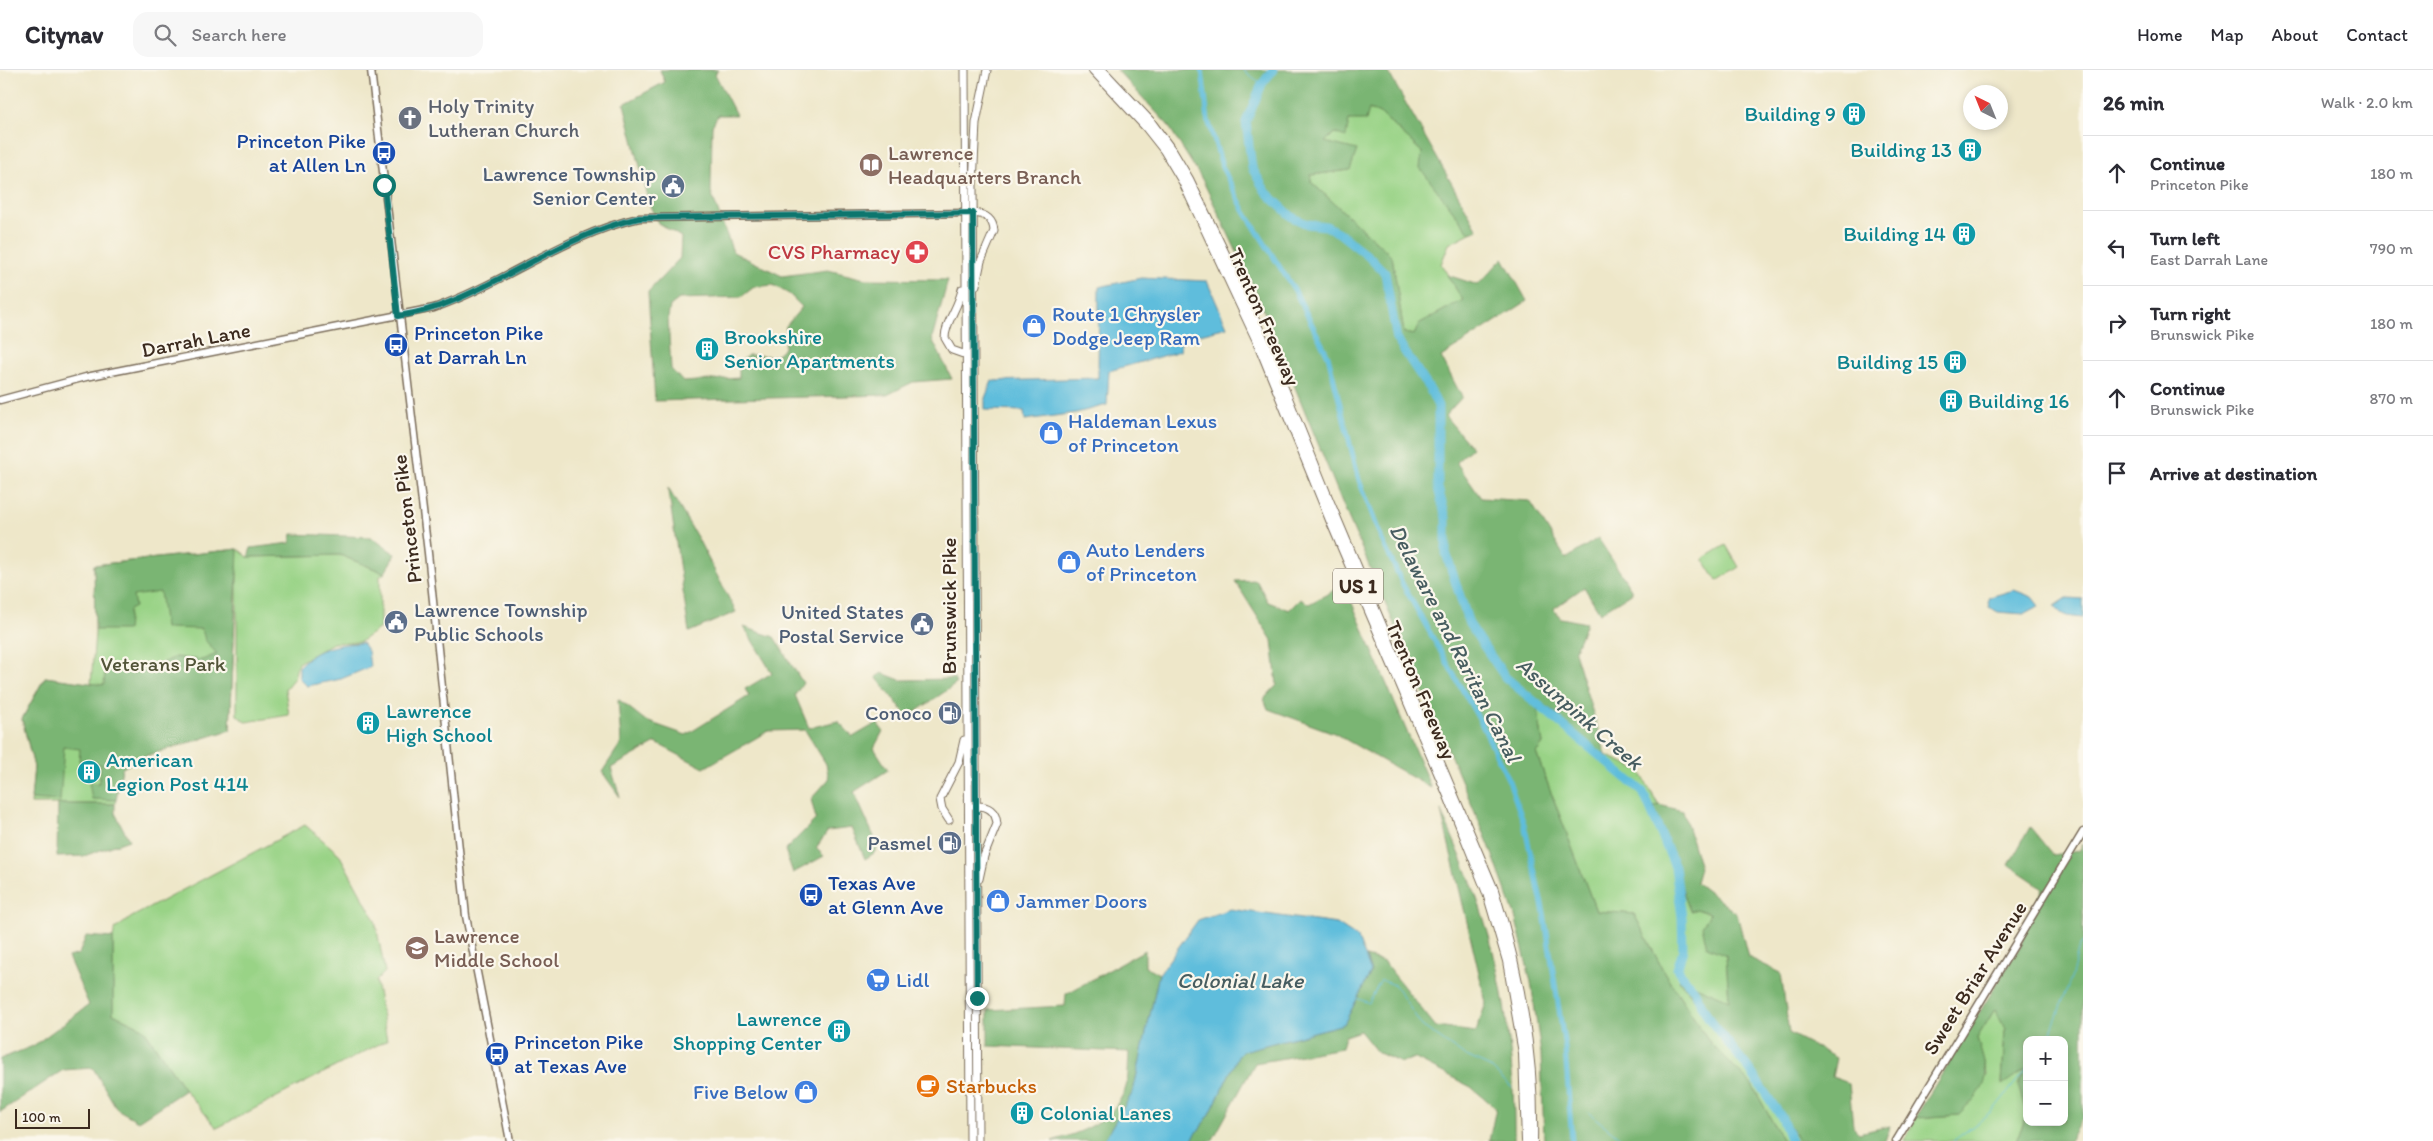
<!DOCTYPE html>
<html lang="en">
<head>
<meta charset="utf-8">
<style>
  body { margin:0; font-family:Itim,sans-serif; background:#f7f7f7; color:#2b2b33 }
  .controls { position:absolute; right:15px; bottom:15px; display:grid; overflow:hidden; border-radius:10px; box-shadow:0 2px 8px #0003 }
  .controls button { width:45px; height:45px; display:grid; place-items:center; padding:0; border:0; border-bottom:1px solid #e1e1e2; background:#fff; color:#2b2b33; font:25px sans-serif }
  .compass { position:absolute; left:1963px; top:15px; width:45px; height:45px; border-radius:50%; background:#fff; box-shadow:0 2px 8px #0003; rotate:317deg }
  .scale { position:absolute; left:15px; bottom:12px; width:75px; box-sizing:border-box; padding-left:5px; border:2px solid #3b2a1e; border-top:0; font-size:14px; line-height:18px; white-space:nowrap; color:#3b2a1e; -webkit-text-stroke:4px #fbf7ec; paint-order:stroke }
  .stop { position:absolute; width:15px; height:15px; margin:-11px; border:4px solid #0f766e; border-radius:50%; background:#fff }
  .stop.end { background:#0f766e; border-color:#fff; box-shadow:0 1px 5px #0008 }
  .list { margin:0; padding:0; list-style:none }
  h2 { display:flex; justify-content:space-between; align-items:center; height:65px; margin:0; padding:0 20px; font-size:21px }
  h2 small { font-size:16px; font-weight:400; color:#7c7c81 }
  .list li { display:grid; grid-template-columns:32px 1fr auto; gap:15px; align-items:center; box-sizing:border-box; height:75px; padding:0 20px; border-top:1px solid #e1e1e2 }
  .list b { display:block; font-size:19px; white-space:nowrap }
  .list p { margin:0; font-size:16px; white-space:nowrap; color:#7c7c81 }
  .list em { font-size:16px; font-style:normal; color:#7c7c81 }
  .icon { flex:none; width:28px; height:28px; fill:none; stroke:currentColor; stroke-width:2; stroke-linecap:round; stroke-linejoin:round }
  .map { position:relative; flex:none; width:2083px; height:1071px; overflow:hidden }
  header { display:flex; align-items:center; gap:30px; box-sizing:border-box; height:70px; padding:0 25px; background:#fff; border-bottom:1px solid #e1e1e2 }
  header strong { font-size:24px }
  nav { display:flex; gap:28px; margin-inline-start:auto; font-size:18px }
  .search { width:350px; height:45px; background:#f7f7f7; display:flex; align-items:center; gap:12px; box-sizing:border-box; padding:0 18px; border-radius:15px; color:#7c7c81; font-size:19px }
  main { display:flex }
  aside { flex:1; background:#fff }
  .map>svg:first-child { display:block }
</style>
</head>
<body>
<header>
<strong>Citynav</strong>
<div class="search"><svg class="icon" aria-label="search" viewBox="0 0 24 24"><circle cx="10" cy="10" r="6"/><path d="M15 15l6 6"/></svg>Search here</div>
<nav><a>Home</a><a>Map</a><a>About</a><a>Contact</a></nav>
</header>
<main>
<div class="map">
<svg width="2083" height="1071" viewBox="0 0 2083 1071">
  <rect width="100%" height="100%" fill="#fbf7ec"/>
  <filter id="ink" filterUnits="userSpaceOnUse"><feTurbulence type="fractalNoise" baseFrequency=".02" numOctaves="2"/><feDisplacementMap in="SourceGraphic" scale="10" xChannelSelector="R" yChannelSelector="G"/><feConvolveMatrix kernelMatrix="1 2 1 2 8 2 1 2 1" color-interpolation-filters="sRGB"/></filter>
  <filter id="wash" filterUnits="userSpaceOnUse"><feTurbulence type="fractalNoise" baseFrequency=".0096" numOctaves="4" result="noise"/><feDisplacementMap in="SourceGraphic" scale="20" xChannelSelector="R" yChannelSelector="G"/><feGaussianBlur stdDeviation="1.12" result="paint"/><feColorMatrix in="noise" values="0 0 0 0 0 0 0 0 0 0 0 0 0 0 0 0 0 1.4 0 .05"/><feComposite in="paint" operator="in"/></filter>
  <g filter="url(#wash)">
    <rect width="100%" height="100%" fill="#eee7c9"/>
    <path fill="#99d386" stroke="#6a7e52" d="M1368,39L1380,43L1422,82L1421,98L1470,163L1449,174L1441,194L1463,230L1420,253L1414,265L1404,263L1392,186L1311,112V105L1350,100L1325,72L1349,49Z
      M1726,475L1739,497L1717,511L1703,489Z
      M238,479L248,487L340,485L385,503L380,506V558L360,572L333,573L298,593L294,608L285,619L289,645L246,652L237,645V496L230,660L145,686L122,698L115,734H31L34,697L22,649L45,607L91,614L96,550L94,495Z
      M1536,629L1564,651L1575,670L1592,682L1606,685L1639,700L1659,735L1654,737L1690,841L1697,839L1710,844L1726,885L1729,930L1761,1010L1799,1071H1783L1752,1015L1711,974L1664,902L1634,844L1596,841L1536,683L1543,674Z
      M305,755L339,784L375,850L385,902L376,911L387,970L217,1058L185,1020L143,958L113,944V868L115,859L132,847Z
      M1995,939L2005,959L2002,1014L2025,998L2027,1045L2016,1071H1905L1915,1048L1959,1045L1987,1004L1977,968Z"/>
    <path fill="#7ab573" stroke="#5a7048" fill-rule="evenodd" d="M660,0H718L715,4L736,45H718L712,56L711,122L733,182L782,206L828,200L865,209L948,210L932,269L952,309L913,312L887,325L655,331L648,222L680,188L681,167L658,153L650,136L624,34L665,12ZM773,215L789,224L802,237L786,256L784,278L775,286L748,285L739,293V308L683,312L671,299L668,248L670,236L679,229L741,227L754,217Z
      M1117,0H1387L1478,160L1470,163L1420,98L1422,82L1380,43L1369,39L1366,50H1349L1346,67L1334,63L1325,72L1357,80L1350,100L1311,105V112L1392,186L1404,263L1414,265L1420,253L1463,230L1447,205L1478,215L1503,188L1527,231L1441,287L1462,327L1445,346L1472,378L1456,392L1481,428L1530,431L1566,489L1598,468L1633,522L1600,543L1584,517L1553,539L1561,548L1586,553L1574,582L1606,685C1579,680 1579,671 1564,652C1558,643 1545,636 1536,629L1543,674L1536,683L1596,841L1634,844L1664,902L1711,974L1752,1015L1783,1071H1544L1541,984L1531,912L1515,846L1489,775L1346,442L1256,222L1203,111L1168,55Z
      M668,418L697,467L736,542L689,562Z
      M292,464L371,467L395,484L385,503L340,485L248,487L251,478L290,473Z
      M238,479L230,660L145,686L122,698L116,730L92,729L89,713H99L101,694L79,691L80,679L64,677L60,731L31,729L34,697L22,649L45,607L104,615L105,599L118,596L131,604L140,601L148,603L152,598L175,587L202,590L217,584L205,570L202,559L165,558L160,522L133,526L135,537L129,540L127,560H95L94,495Z
      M1256,510L1268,532L1289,540L1300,529L1309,534L1342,516L1343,512L1431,718L1334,663L1268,639L1264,629L1277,615L1272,570L1235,511Z
      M744,557L774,567L803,613L795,625L809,658L838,651L853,667L877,653L883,661L874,678L888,700L854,722L878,776L874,783L865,789L852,758L828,761L816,778L824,786L793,803L785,780L816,749L811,729L829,709L826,694L805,660L768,661L704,698L656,673L611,698L620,727L602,702L621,673L618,629L646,651L686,665L749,626L745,619L772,603Z
      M882,603L900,610L954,609L956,614L908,647L876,607Z
      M58,734H115V743L129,770L84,786L57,787Z
      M1659,735L1683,741L1700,798L1696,812L1737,844L1748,887L1781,903L1789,963L1836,988L1832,1007L1849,1013L1853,1057L1859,1063L1890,1056L1885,1071H1799L1761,1010L1680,912L1679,909L1729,930L1726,885L1707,877L1702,856L1710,844L1697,839L1690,841L1654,737Z
      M1441,741C1459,782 1477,823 1489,866C1507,932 1515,1003 1514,1071H1489L1496,1038L1471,1017L1414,988L1401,993L1377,982L1360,961L1345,966L1342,978L1255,993L1212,1071H1191L1210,1044L1238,986L1243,981L1344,954L1371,902L1366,887L1384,892L1436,957L1476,962L1486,933Z
      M2030,757L2053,785L2079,781L2083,774V1047L2069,1071H2016L2027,1045L2018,1015L2025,999L2002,1015L2005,959L1995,939L1977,968C1990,1012 1992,1011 1959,1045L1915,1048L2020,876L2043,818L2009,795ZM2027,970H2064V1052H2027Z
      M86,866L113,868V944L143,958L185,1020L138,1051L117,1039L93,998L63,1000L0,1042V989L33,976L89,935L68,887L79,884Z
      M1145,880V896L1159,904L1133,1022L1103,1071H1052C1083,1062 1111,1052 1125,1020C1129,1009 1128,993 1129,982L988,976V940L1065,936L1066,924Z"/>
    <path fill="#5ebddc" stroke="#4c747d" d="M1141,208L1207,211L1227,257L1185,268L1181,271L1180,281L1109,301L1107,335L1076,343L1025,350L1024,341L985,340V328L992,311L1098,308L1099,217Z
      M2014,520L2032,527L2039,536L2024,544L1998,542L1989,537L1988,532L1990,527Z
      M2067,528L2083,529V548C2068,546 2063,548 2055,536Z
      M362,573L368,581L370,597L341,609L307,616L299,608V596C317,577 338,574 362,573Z
      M1230,839L1337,854L1358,868L1371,902L1344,954L1243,981L1238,986L1210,1044L1191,1071H1103L1133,1022L1159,904L1198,850Z"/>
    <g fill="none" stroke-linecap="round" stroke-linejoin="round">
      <path stroke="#5ebddc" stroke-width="1" d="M1243,0L1262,14
        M1356,928L1369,933L1381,910L1395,915L1422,956L1462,984L1490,997L1512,1018
        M2048,970L2072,906L2079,876L2083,872
        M1589,1043L1624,1071
        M1953,1071L1992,1042L2027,998"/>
      <path stroke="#5ebddc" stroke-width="5" d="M1202,0L1208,50L1223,99L1245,142L1295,221L1328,286L1359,410L1382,470L1403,515L1480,651L1509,711L1524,754L1544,843L1565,978L1572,1071"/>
      <path stroke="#5ebddc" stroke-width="9" d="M1273,0L1262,14L1246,52L1252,98L1266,122L1292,147L1307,154L1326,156L1339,163L1368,186L1385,203L1397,270L1430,320L1438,336V418L1446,448V483L1469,554L1505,607L1643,722L1675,797L1682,847L1683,880L1677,899L1694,920L1709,949L1749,999L1782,1048L1791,1071"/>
    </g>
  </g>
  <g filter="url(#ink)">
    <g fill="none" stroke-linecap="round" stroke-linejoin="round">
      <g stroke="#7a6c5a" stroke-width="9">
        <path id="secondary" d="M371,0L428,483L466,846L510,1071
          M0,330L86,307L434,238C505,213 566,164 639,148L969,143
          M1896,1071L2083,762"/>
      </g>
      <g stroke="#7a6c5a" stroke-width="9">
        <path id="primary" d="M965,0L970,1071
          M973,143C985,144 993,148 994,161L981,191L976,215
          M962,219C959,237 945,252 945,268L952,280L966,285
          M975,736C988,735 996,741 997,754L984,786L979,809
          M949,750L942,739L940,729L959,692L964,670
          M978,1071L973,114L976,53L987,0"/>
      </g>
      <g stroke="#7a6c5a" stroke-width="10">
        <path id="highway" d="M1093,0L1145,56L1164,80L1183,112L1257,271L1330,450L1448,726L1487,823L1507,891L1523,983L1526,1071
          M1102,0L1151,52L1173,82L1189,109L1229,192L1271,286L1329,430L1494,820C1520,902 1535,985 1533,1071"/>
      </g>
      <use href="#secondary" stroke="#fff" stroke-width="6"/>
      <use href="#primary" stroke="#fff" stroke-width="7"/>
      <use href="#highway" stroke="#fff" stroke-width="8"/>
    </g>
  </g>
  <g fill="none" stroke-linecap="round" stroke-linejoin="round" filter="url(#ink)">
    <path stroke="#0f766e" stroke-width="6" d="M384,115L398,246C416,243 434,239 450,232C514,206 571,163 639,148L973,143L977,928"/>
  </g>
  <defs>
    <g id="building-disc" transform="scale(1.25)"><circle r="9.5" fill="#0f9aa8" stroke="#fbf7ec"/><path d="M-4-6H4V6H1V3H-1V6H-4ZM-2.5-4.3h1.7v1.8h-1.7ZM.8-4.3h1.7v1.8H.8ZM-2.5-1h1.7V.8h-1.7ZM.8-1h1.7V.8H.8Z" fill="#fff"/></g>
    <g id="church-disc" transform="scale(1.25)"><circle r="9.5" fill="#6b7280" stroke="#fbf7ec"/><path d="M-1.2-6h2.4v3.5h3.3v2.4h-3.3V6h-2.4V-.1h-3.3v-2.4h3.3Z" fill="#fff"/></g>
    <g id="bus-disc" transform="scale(1.25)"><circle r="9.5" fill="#1a4fb4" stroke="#fbf7ec"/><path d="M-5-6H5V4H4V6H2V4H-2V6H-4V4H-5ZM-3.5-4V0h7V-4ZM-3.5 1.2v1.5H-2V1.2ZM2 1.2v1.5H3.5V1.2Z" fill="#fff"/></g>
    <g id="library-disc" transform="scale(1.25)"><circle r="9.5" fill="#8d6e63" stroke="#fbf7ec"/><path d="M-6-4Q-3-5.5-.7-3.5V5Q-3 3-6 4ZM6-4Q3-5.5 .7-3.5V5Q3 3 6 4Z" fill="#fff"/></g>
    <g id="civic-disc" transform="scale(1.25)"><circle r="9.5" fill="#5c6f8a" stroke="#fbf7ec"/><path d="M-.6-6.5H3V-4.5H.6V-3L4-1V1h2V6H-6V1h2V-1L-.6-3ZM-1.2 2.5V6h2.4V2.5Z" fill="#fff"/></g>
    <g id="pharmacy-disc" transform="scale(1.25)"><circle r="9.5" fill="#e0444e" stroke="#fbf7ec"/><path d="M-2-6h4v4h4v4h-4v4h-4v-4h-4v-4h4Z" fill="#fff"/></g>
    <g id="shop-disc" transform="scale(1.25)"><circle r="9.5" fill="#3f7fe0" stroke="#fbf7ec"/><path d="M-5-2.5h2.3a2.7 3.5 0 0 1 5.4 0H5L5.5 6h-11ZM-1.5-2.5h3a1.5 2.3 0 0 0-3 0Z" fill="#fff"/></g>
    <g id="fuel-disc" transform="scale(1.25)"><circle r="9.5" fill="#5c6f8a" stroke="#fbf7ec"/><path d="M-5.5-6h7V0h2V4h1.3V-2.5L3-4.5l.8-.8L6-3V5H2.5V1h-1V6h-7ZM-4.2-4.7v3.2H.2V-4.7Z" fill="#fff"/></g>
    <g id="school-disc" transform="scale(1.25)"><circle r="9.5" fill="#8d6e63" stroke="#fbf7ec"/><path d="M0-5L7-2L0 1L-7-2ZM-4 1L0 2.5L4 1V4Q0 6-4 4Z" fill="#fff"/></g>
    <g id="supermarket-disc" transform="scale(1.25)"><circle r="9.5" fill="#3f7fe0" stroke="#fbf7ec"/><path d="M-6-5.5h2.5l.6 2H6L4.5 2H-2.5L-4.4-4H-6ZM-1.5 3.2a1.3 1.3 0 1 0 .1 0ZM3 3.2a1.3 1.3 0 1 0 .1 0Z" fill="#fff"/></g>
    <g id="cafe-disc" transform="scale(1.25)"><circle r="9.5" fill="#e8710a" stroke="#fbf7ec"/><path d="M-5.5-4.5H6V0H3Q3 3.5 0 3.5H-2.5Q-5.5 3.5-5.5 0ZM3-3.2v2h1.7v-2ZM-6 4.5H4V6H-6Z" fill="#fff"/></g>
  </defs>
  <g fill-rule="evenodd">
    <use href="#building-disc" x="1854" y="44"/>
    <use href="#church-disc" x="410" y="48"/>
    <use href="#building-disc" x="1970" y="80"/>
    <use href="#bus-disc" x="384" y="83"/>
    <use href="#library-disc" x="871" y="95"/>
    <use href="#civic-disc" x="673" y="116"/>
    <use href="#building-disc" x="1964" y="164"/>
    <use href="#pharmacy-disc" x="917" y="182"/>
    <use href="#shop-disc" x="1034" y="256"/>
    <use href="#bus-disc" x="396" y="275"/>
    <use href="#building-disc" x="707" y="279"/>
    <use href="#building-disc" x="1955" y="292"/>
    <use href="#building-disc" x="1951" y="331"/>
    <use href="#shop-disc" x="1051" y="363"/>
    <use href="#shop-disc" x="1069" y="492"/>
    <use href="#civic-disc" x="396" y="552"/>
    <use href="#civic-disc" x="922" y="554"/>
    <use href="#fuel-disc" x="950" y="643"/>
    <use href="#building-disc" x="368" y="653"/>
    <use href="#building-disc" x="89" y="702"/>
    <use href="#fuel-disc" x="950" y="773"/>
    <use href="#bus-disc" x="811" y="825"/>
    <use href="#shop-disc" x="998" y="831"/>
    <use href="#school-disc" x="417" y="878"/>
    <use href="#supermarket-disc" x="878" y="910"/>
    <use href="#building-disc" x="839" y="961"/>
    <use href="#bus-disc" x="497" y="984"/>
    <use href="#cafe-disc" x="928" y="1016"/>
    <use href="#shop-disc" x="806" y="1022"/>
    <use href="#building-disc" x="1022" y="1043"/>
  </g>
  <g text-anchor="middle" stroke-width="4.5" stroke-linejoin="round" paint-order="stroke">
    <rect fill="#fbf7ec" stroke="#75685c" stroke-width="1" x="1333" y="498.5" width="50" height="35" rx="4"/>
    <g font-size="20" font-weight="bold" fill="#3b2a1e">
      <text x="1358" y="523">US 1</text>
    </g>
    <g font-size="21" fill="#5b616d" stroke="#fbf7ec" text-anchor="start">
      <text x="428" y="43">Holy Trinity<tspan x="428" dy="24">Lutheran Church</tspan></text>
    </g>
    <g font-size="21" fill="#0d838f" stroke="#fbf7ec" text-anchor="end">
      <text x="1836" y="51">Building 9</text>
      <text x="1952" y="87">Building 13</text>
      <text x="1946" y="171">Building 14</text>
      <text x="724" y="274" text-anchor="start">Brookshire<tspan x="724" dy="24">Senior Apartments</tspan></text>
      <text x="1938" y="299">Building 15</text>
      <text x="1968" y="338" text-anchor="start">Building 16</text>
      <text x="386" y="648" text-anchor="start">Lawrence<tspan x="386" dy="24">High School</tspan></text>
      <text x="106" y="697" text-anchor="start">American<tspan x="106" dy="24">Legion Post 414</tspan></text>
      <text x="822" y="956">Lawrence<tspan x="822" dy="24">Shopping Center</tspan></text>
      <text x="1040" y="1050" text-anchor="start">Colonial Lanes</text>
    </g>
    <g font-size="21" fill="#164399" stroke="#fbf7ec" text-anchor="start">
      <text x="366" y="78" text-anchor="end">Princeton Pike<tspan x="366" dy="24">at Allen Ln</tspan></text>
      <text x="414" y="270">Princeton Pike<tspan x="414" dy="24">at Darrah Ln</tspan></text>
      <text x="828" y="820">Texas Ave<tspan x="828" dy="24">at Glenn Ave</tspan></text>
      <text x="514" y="979">Princeton Pike<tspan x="514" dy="24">at Texas Ave</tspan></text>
    </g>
    <g font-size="21" fill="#785e54" stroke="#fbf7ec" text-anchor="start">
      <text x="888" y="90">Lawrence<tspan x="888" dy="24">Headquarters Branch</tspan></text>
      <text x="434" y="873">Lawrence<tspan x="434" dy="24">Middle School</tspan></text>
    </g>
    <g font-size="21" fill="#4e5e75" stroke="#fbf7ec" text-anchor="end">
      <text x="656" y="111">Lawrence Township<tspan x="656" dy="24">Senior Center</tspan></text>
      <text x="414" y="547" text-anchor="start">Lawrence Township<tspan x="414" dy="24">Public Schools</tspan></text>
      <text x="904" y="549">United States<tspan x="904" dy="24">Postal Service</tspan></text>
      <text x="932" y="650">Conoco</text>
      <text x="932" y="780">Pasmel</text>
    </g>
    <g font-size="21" fill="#be3a42" stroke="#fbf7ec" text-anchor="end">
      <text x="900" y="189">CVS Pharmacy</text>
    </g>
    <g font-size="21" fill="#366cbe" stroke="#fbf7ec" text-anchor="start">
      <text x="1052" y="251">Route 1 Chrysler<tspan x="1052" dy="24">Dodge Jeep Ram</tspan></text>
      <text x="1068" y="358">Haldeman Lexus<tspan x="1068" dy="24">of Princeton</tspan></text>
      <text x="1086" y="487">Auto Lenders<tspan x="1086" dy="24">of Princeton</tspan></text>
      <text x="1016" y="838">Jammer Doors</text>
      <text x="896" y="917">Lidl</text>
      <text x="788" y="1029" text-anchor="end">Five Below</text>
    </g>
    <g font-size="21" fill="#3b2a1e" stroke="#fbf7ec">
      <text transform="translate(1264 247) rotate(66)" y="7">Trenton Freeway</text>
      <text transform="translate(196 270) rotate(-11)" y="7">Darrah Lane</text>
      <text transform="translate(407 449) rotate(-97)" y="7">Princeton Pike</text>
      <text transform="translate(949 536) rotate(-90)" y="7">Brunswick Pike</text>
      <text transform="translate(1421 620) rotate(67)" y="7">Trenton Freeway</text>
      <text transform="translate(1975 908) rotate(-58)" y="7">Sweet Briar Avenue</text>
    </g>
    <g font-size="21" fill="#525438" stroke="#fbf7ec">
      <text x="163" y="601">Veterans Park</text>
    </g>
    <g font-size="21" fill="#c56008" stroke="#fbf7ec" text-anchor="start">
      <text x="946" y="1023">Starbucks</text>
    </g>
    <g font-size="22" font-style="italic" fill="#475d60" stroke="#fbf7ec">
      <text transform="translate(1456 573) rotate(63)" y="8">Delaware and Raritan Canal</text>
      <text transform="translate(1580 643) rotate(41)" y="8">Assunpink Creek</text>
      <text x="1240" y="918">Colonial Lake</text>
    </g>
  </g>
</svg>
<div class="controls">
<button>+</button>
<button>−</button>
</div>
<svg class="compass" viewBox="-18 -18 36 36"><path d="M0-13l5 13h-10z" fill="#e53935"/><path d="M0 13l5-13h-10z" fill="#7c7c81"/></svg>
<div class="scale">100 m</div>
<div class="stop" style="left:384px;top:115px"></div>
<div class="stop end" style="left:977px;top:928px"></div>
</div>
<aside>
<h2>26 min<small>Walk · 2.0 km</small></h2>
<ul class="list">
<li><svg class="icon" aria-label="ahead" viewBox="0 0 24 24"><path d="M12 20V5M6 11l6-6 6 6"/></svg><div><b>Continue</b><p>Princeton Pike</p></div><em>180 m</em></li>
<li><svg class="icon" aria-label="left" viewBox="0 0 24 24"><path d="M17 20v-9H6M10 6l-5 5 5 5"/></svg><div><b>Turn left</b><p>East Darrah Lane</p></div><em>790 m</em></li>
<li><svg class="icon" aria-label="right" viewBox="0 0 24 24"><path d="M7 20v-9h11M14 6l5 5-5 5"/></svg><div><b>Turn right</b><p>Brunswick Pike</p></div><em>180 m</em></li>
<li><svg class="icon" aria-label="ahead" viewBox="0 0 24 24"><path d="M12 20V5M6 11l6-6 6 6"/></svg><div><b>Continue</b><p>Brunswick Pike</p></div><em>870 m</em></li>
<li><svg class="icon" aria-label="arrive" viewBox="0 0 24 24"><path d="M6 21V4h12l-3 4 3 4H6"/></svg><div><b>Arrive at destination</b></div></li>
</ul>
</aside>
</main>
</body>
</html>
